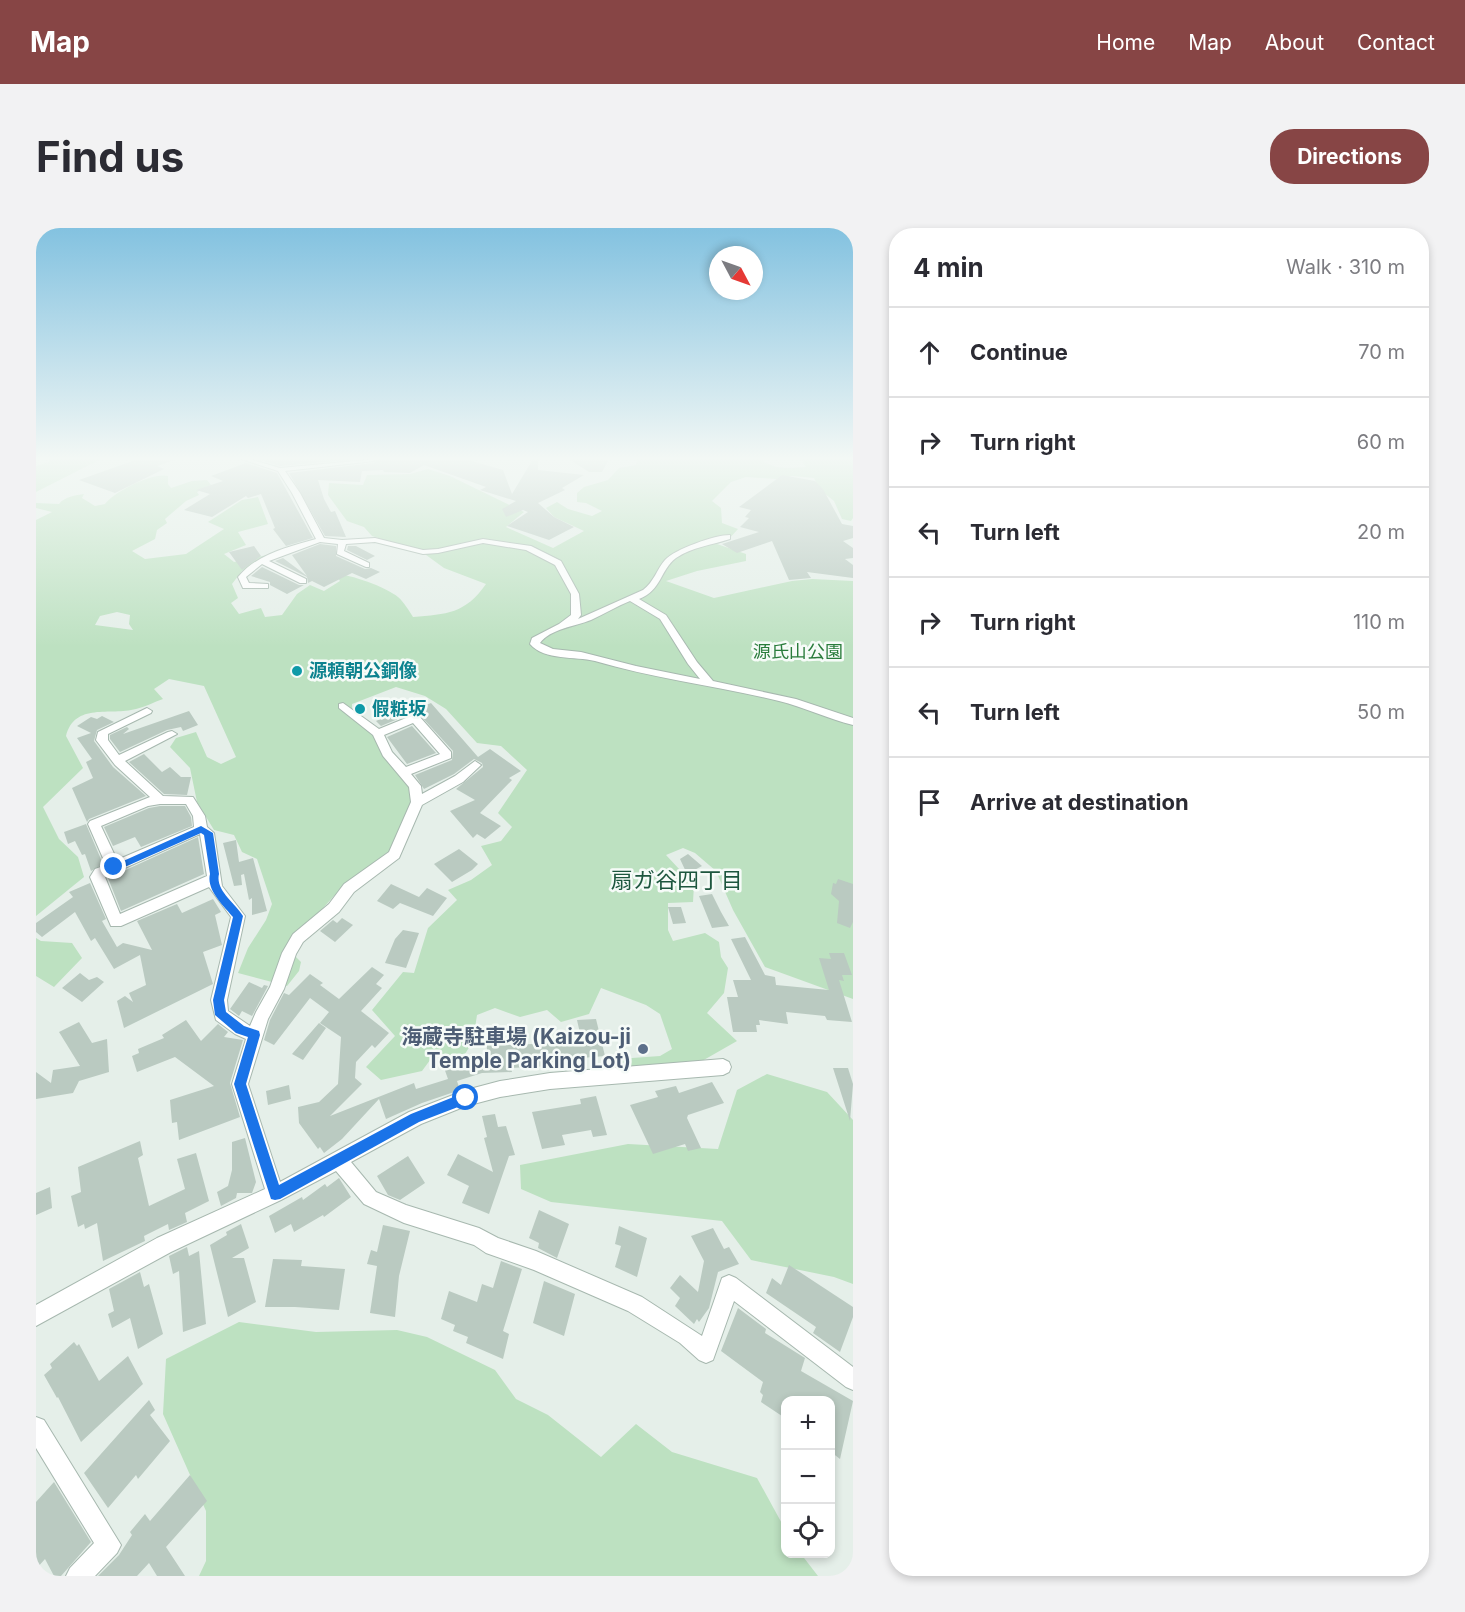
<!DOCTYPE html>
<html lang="en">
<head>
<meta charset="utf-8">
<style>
  body { margin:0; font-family:Inter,"Noto Sans JP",sans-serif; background:#f2f2f3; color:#2b2b33 }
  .controls { position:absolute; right:18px; bottom:18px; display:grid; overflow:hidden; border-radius:12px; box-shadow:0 3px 9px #0003 }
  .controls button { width:54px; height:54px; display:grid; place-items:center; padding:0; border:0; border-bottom:2px solid #e1e1e2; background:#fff; color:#2b2b33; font:30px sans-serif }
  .compass { position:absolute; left:673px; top:18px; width:54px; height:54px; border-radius:50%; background:#fff; box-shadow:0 3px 9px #0003; rotate:131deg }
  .stop { position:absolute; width:18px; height:18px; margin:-14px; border:4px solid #1a73e8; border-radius:50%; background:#fff }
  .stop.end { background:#1a73e8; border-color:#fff; box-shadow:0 2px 6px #0008 }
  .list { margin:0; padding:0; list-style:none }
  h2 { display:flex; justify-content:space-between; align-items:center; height:78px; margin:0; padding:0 24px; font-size:26px }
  h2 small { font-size:20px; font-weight:400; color:#7c7c81 }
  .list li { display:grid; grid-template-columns:39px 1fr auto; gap:18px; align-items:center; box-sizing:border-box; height:90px; padding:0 24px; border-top:2px solid #e1e1e2 }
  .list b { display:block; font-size:22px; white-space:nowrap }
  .list em { font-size:20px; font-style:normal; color:#7c7c81 }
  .icon { flex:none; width:33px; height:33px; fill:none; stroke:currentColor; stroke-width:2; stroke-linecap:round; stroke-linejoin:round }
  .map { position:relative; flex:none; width:817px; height:1348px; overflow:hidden; border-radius:24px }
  header { display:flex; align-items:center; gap:36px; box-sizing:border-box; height:84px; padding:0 30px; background:#874545; color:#fff }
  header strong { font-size:28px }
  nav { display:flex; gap:33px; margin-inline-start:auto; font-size:21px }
  .intro { display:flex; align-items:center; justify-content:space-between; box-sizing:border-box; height:144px; padding:0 36px }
  h1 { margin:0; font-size:42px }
  .button { padding:15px 27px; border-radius:24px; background:#874545; color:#fff; font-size:21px; font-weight:700 }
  main { display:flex; gap:36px; padding:0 36px }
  aside { flex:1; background:#fff; border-radius:24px; box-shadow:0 3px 9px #0003 }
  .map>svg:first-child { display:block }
</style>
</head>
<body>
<header>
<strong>Map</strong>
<nav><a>Home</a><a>Map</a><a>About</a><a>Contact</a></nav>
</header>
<div class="intro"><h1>Find us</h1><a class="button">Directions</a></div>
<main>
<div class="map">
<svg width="817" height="1348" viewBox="0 0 817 1348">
  <rect width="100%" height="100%" fill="#e5efe9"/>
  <path fill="#bde1c1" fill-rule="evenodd" d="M13,231H65L0,264V238L13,234Z
    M601,231H724C737,242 753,240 770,239L765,231H817V290L815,293L806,291L798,273L783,261L778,250L756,248L741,251L710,249L695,254L676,273L685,280L686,295L702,301L692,312L681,316L710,326V333L661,343L630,353L678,370L756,353L776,351L817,353V771L729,739L697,682L680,643L659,625L647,620L630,627L658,657L657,674L632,675V702L637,713L669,705L683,714L685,729L692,740L688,765L671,785L701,813L666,833L591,840L582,831L624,828L636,821L624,786L610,777L565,760L553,786L525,794L511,782L484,789L459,780L441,787L437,813L429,826L397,828L386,843L345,852L330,839L359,808L336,782L367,744L378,745L392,700L421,672L412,662L435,652L456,637L445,618L465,613L476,599L462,585L491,542L465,518L441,515L410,481L389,468L360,459L316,476V483L368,540L383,576L353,623L306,659L251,720L265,734L263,743L251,758L202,745L212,720L230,692L236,676L221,631L206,624L198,607L178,602L161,574L154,540L134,519L140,510L160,504L171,529L185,536L200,529L168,458L133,451L118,461L127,471C118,474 109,479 100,481C74,488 39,474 30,508L47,540L7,579L23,611L42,629L48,649L0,688V292L16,284L0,280V275L23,276C28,269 40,267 48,266L46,270L59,278L69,276C78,264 116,244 132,248V256L135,260L156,253L171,252L175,257L161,264L163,267L150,273L129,291L131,295L121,302L119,311L96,323L109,331L150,326L188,301L172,294L206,272L222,269L232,296L202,304L210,317L188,326L198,334L236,326L206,343L196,356L202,370L195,375L203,386L225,380L229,389L246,387L261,366L274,357L288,363L304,353L299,346C314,346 350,359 362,369C368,374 373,383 377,389C411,386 429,386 450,356L408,340L386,324L336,308L328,299L311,293L292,267L293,255L327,257L331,247L374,246L392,241L414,248L488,284L470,299L517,320L548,303L518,289L510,280L521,274L532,281L556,288L566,283L550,275L541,274V265L548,259L572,252L583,240L600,237ZM81,384L94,387L93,396L97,402L59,397L64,388Z
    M0,710L5,713L36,715L46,730L18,759L0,748Z
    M731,846L791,864L817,892V1056L798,1049L715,1032L686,993L515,974L485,961L484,937L592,916L682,921L701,862Z
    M203,1094L280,1104L361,1102L391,1109L459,1142L480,1171L512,1187L565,1229L600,1196L636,1224L721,1250L749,1301L750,1326H765L782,1348H163L170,1333V1283L127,1186L130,1131Z"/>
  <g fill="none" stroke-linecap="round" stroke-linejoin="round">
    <path stroke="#8bd6d5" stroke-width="2" d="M212,231L241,239"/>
  </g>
  <path fill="#bacac1" d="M102,231L138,232L121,238L128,241L79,265L43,252Z
    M221,231H322L244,238Z
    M343,231L432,232L467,242L476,266L497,231H502V242L548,247L526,260L529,262L502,275L518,289L538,299L513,312L471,298L492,284L487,282L470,289L466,281L480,273L444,262L450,259L388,237L374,245L348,244L347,242L326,243L324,254L282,252L288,271L295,284L299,283L310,309L289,308L253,245L338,235Z
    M533,231H567L572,233L566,244H553Z
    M210,235L241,245L277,310L250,318L237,301L239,300L225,266L212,270L210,268L176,289L148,282L174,266L160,262L187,253L175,248Z
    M746,247L779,253L787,261L806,296L817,298V310L807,313L817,320V330L809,331L817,337V350L771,344L775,350L753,352L736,313L701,325L686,316L723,304L704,299L713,290L709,289L715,282L703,279Z
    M284,316L300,318V328L329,341L335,340L344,344L330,351L316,345L288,359L276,353L272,355L271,349L239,333L247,330L271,348L256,327Z
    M218,318L225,328L206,342L193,324Z
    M312,318H320L339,328L331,332L311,322Z
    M226,339L263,357H268L251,366L234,357V354L215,348Z
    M381,470L388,478L395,475L442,529L454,521L485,543L473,550L476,552L444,585L465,598L449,611L441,606L437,610L414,583L439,572L420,561L447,539L446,535L438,531L418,546L388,561L379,547L416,532L417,523L383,486H374L345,498L340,493L349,489L344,485Z
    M153,483L162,497L147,503L145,499L131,502L84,524L74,511V507L91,499L93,501L87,506Z
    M66,488L78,494L61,502L58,513L77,539L110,568L53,591L51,594L36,560L57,550L50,534L56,531L41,510L55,505L41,498L55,489L61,491Z
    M376,498L400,525L371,536L351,509Z
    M108,526L126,544L134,539L145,549H155L151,567L128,566L93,534Z
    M124,578H149L155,589L156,598L105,619L99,609L77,618L68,599L113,580Z
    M50,596L67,636L55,643L49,626L46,627L39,613L32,616L28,604Z
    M162,609L168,646L85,683L72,650Z
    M200,612L203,634L217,630L231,683L216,687V670L213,672L208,646L205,647L206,657L198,658L187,615Z
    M423,621L442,636L436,642L416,654L398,636Z
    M652,626L666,638L651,646L644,631Z
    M802,651L817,656V694L814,700L801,695L803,673L795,666L797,655L800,656Z
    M54,655L70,691L66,693L81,719L87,715L116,722L101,693L141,676L146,685L177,671L185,684L179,687L186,717L167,724L177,756L88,800L81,773L89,768L97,774L93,765L110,757L104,727L78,741L59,710L55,713L39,684L6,709L0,704V695L37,669L33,664Z
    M355,656L383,669L391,660L411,670L397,688L364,675L357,681L341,673Z
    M676,666L685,684L693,698L676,700L663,668Z
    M632,679H645L650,695L637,696Z
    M306,690L317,697L299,714L284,703L297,692L301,695Z
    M367,702L383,705L370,740L349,735L359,711Z
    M709,709L729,747L739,749L740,757L793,762L783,730L795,731L793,725H808L816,747H806L808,753L803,752L816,794L791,792L789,788L750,784L752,796L723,792L724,797H720L721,804H697L691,769H702L697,752H715L695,711Z
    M336,739L348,747L340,756L346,760L325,783L353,805L339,820L336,817L320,834L319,850L326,856L294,888L378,855L380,861L412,851L406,834L423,829L424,832L452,830L450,812L471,810L472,817L546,814L541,792L560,791L569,828L534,831L535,837L475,840L476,844L446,845L421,853L424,862L386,875L350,891L343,871L306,911L288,925L284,919L282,921L263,895L262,879L283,874L302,856L305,809L284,795L293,784L274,770L238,817L228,812L234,792L248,765L253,767L274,746L287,755L284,757L303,771Z
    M44,745L53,752L61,749L68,754L46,774L26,760Z
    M213,754L226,760L228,757L232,758L216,788L206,783L203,788L194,781Z
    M150,792L165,813L182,796L192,804L188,809L207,812L194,855L204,889L143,912L141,894L136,895L134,872L178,858L139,829L101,844L96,828L103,825L102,821L128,810L126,807Z
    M43,794L56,815L71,811L73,844L43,853L37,865L0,871V844L15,855L17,842L44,838L23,804Z
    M283,795L290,800L267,832L256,826Z
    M797,840H812L817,856L814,893Z
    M676,854L688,875L652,887L651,890L665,920L652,923L649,916L617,926L594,877L622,869L619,863L640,858L643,865Z
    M253,857L255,871L232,877L230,863Z
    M560,868L571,907L557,909L555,902L526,907L529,917L506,921L496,884L545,876L544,871Z
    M459,886L462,899L470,898L479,927L473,928L453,986L426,975L433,958L411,947L422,926L457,944L448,910L451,909L446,888Z
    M209,910L220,954L216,965H201L200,970L185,978L181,964L192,958L196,942V914Z
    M104,913L107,927L102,930L113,978L149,961L141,931L160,925L173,973L149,985L151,994L133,1002L132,996L108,1008L109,1013L67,1033L61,995L49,1001L48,996L42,999L35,968L45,964L42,939Z
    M372,928L389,955L364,972L352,967L341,948Z
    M303,950L315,969L288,989L287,987L258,1004L255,996L239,1005L233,988L266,969L267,972L289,956L291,959Z
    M14,959L16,980L0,987V965Z
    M503,982L533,996L521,1030L502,1020L503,1015L493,1010Z
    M205,996L213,1020L196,1030H208L220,1074L192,1089L174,1017L191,1007L190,1004Z
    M347,997L374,1003L363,1048L359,1089L334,1085L341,1038L331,1036L335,1022L341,1024Z
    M583,998L611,1010L601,1049L579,1039L585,1018L579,1016Z
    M677,1000L688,1021L693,1019L703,1036L682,1044L673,1080L663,1094L661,1091L658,1096L639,1078L644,1070L634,1060L644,1047L662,1064L668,1033L655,1008Z
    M151,1019L153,1028L163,1023L170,1096L147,1104L143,1043L137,1046L133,1028Z
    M237,1031L266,1032L265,1038L309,1041L303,1082L259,1079H229Z
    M465,1033L486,1041L467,1103L473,1106L467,1131L430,1115L432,1109L417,1103L419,1097L405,1091L413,1063L441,1074L446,1056L457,1060Z
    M753,1037L817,1079V1089L804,1124L777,1105L780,1099L730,1065L736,1050L745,1057Z
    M104,1044L108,1059L113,1056L127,1106L102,1121L94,1090L76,1100L72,1086L78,1083L73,1061Z
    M508,1053L539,1066L528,1108L497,1095Z
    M702,1080L730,1101L729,1105L769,1130L765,1143L817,1173L804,1231L795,1224V1173H750L746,1188L725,1174L727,1167L724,1164L727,1154L685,1123Z
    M38,1114L41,1118L43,1116L63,1153L92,1128L107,1156L45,1214L22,1169L21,1170L8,1147L16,1140L14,1136Z
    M113,1172L119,1182L114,1187L134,1213L102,1251L100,1247L72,1280L48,1245Z
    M154,1247L171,1273L130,1319L149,1348H121L113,1335L101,1348H62L83,1327L96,1307L94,1304L109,1286L114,1293Z
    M18,1254L55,1314L25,1348H18L9,1331L0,1341V1274Z"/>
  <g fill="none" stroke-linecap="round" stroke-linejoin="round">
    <g stroke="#a7b8af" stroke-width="2">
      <path id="minor" d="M205,231H213L244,240L341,231L338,233L249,243L264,265L288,310L306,312L339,310L387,322L402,321L447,311L495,318L525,333L543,366L545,387L542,391L607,362C618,354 621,341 629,332C639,321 679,307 694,307V311C676,317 656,319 640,330C624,342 626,362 603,371L630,387L661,434L677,453L760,471L817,490V497C792,491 768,479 743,473C682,458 620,451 559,433C539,428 509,433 494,416L496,410L523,396L535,387V366L519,337L490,322L447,315L402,325L387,326L339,314L310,316L308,323L333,335V339H330L301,326L302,316L284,314L233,333L270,351V355H264L226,336L210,349L213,355L232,356V360H207L202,349C221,326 252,319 280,311L256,265L242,243ZM594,373L624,391L652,436L664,451L600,438L545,424L517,421L504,415C514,401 540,398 555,392C568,386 581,378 594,373Z
        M307,475L343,501L375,488H383L415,524V530L375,546L385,558L386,566L419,548L439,533L445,537L427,554L386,577L363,630L318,664L303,684L267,714L260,726L248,761L232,791L212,856L244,954L373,884L430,862L464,853L514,845L687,831L693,834L695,839L693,844L687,847L514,861L464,869L430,878L385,896L315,934L340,964L370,977L443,1000L462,1010L500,1023L606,1069L666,1108L686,1050L693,1047L700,1050L817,1139V1162L810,1159L698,1073L677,1132L670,1135L663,1132L644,1115L592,1083L498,1042L450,1025L438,1017L368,995L328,976L300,943L245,972L135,1024L0,1098V1077L121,1010L229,961L196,856L210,811L199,806L180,792L175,772L195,689L173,659L85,698H75L54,649L59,641L70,637L52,596L54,593L114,569L79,537L60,512L62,504L111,480L116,483L115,485L72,506V512L83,527L132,504L136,503L141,506L89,533L127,568L157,569L169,588L171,599L178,605L186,658L209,688L191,772L192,783L214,798L220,784L234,759L246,725L257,706L293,676L308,656L353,624L375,574L373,559L347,528L337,507L303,480V476ZM377,495L404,526L370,539L356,524L348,507ZM124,576H150L157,588L158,599L81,632L65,598L112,578ZM164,606L171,648L84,686L69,649Z
        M0,1189L8,1192L85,1317L81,1325L59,1348H30L34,1340L58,1315L0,1220Z"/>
    </g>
    <use href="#minor" fill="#fff" fill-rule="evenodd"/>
  </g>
  <linearGradient id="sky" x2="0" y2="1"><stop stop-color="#83c2e0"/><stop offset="0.55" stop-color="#f3f8f5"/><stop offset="1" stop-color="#f3f8f5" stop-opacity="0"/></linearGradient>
  <rect width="817" height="419" fill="url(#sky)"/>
  <path fill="#1a73e8" d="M165,598L177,605L183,646C179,662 199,675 207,688L188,772L190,784L208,798L223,803L224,807L210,856L243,957L375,886L430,864L435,865V874L383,894L244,971L239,972L235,971L198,856L212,809L200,805L179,787L177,772L197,689C188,678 170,662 174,646L168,607L165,605L82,642H75L74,639Z"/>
  <g fill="#0f9aa8" stroke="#f6fbf8" stroke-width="2">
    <circle cx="261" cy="443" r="6"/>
    <circle cx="324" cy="481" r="6"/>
  </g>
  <circle fill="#5c6f8a" stroke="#f6fbf8" stroke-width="2" cx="607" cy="821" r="6"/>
  <g text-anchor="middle" stroke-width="5" stroke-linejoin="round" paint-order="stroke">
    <g font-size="18" fill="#2a7c3c" stroke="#f6fbf8">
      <text x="762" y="430">源氏山公園</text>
    </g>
    <g font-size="18" font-weight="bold" fill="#0d838f" stroke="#f6fbf8" text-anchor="start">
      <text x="273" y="449">源頼朝公銅像</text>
      <text x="336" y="487">假粧坂</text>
    </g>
    <g font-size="21" font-weight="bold" fill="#4e5e75" stroke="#f6fbf8" text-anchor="end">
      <text x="595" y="816">海蔵寺駐車場 (Kaizou-ji<tspan x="595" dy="24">Temple Parking Lot)</tspan></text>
    </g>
    <g font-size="22" fill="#1d563e" stroke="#f6fbf8">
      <text x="641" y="660">扇ガ谷四丁目</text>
    </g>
  </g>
</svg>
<div class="controls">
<button>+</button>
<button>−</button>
<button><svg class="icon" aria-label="locate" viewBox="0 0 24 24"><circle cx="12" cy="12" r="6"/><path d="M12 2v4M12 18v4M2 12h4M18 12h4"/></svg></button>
</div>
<svg class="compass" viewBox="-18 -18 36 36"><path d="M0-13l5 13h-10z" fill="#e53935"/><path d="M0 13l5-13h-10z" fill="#7c7c81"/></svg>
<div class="stop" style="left:430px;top:870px"></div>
<div class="stop end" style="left:78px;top:639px"></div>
</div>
<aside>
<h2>4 min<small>Walk · 310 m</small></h2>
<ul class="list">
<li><svg class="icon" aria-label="ahead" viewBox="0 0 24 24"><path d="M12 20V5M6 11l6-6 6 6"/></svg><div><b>Continue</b></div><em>70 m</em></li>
<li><svg class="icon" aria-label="right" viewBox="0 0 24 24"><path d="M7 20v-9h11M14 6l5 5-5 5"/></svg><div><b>Turn right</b></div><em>60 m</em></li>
<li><svg class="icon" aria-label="left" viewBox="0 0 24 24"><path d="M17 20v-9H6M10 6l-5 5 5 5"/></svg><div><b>Turn left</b></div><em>20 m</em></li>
<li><svg class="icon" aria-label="right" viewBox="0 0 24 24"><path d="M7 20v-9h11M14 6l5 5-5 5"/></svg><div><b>Turn right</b></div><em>110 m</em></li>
<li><svg class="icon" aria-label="left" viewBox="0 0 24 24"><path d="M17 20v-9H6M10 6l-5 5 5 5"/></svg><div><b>Turn left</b></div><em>50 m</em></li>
<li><svg class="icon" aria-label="arrive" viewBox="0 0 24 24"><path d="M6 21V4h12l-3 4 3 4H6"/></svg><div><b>Arrive at destination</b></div></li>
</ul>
</aside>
</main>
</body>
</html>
